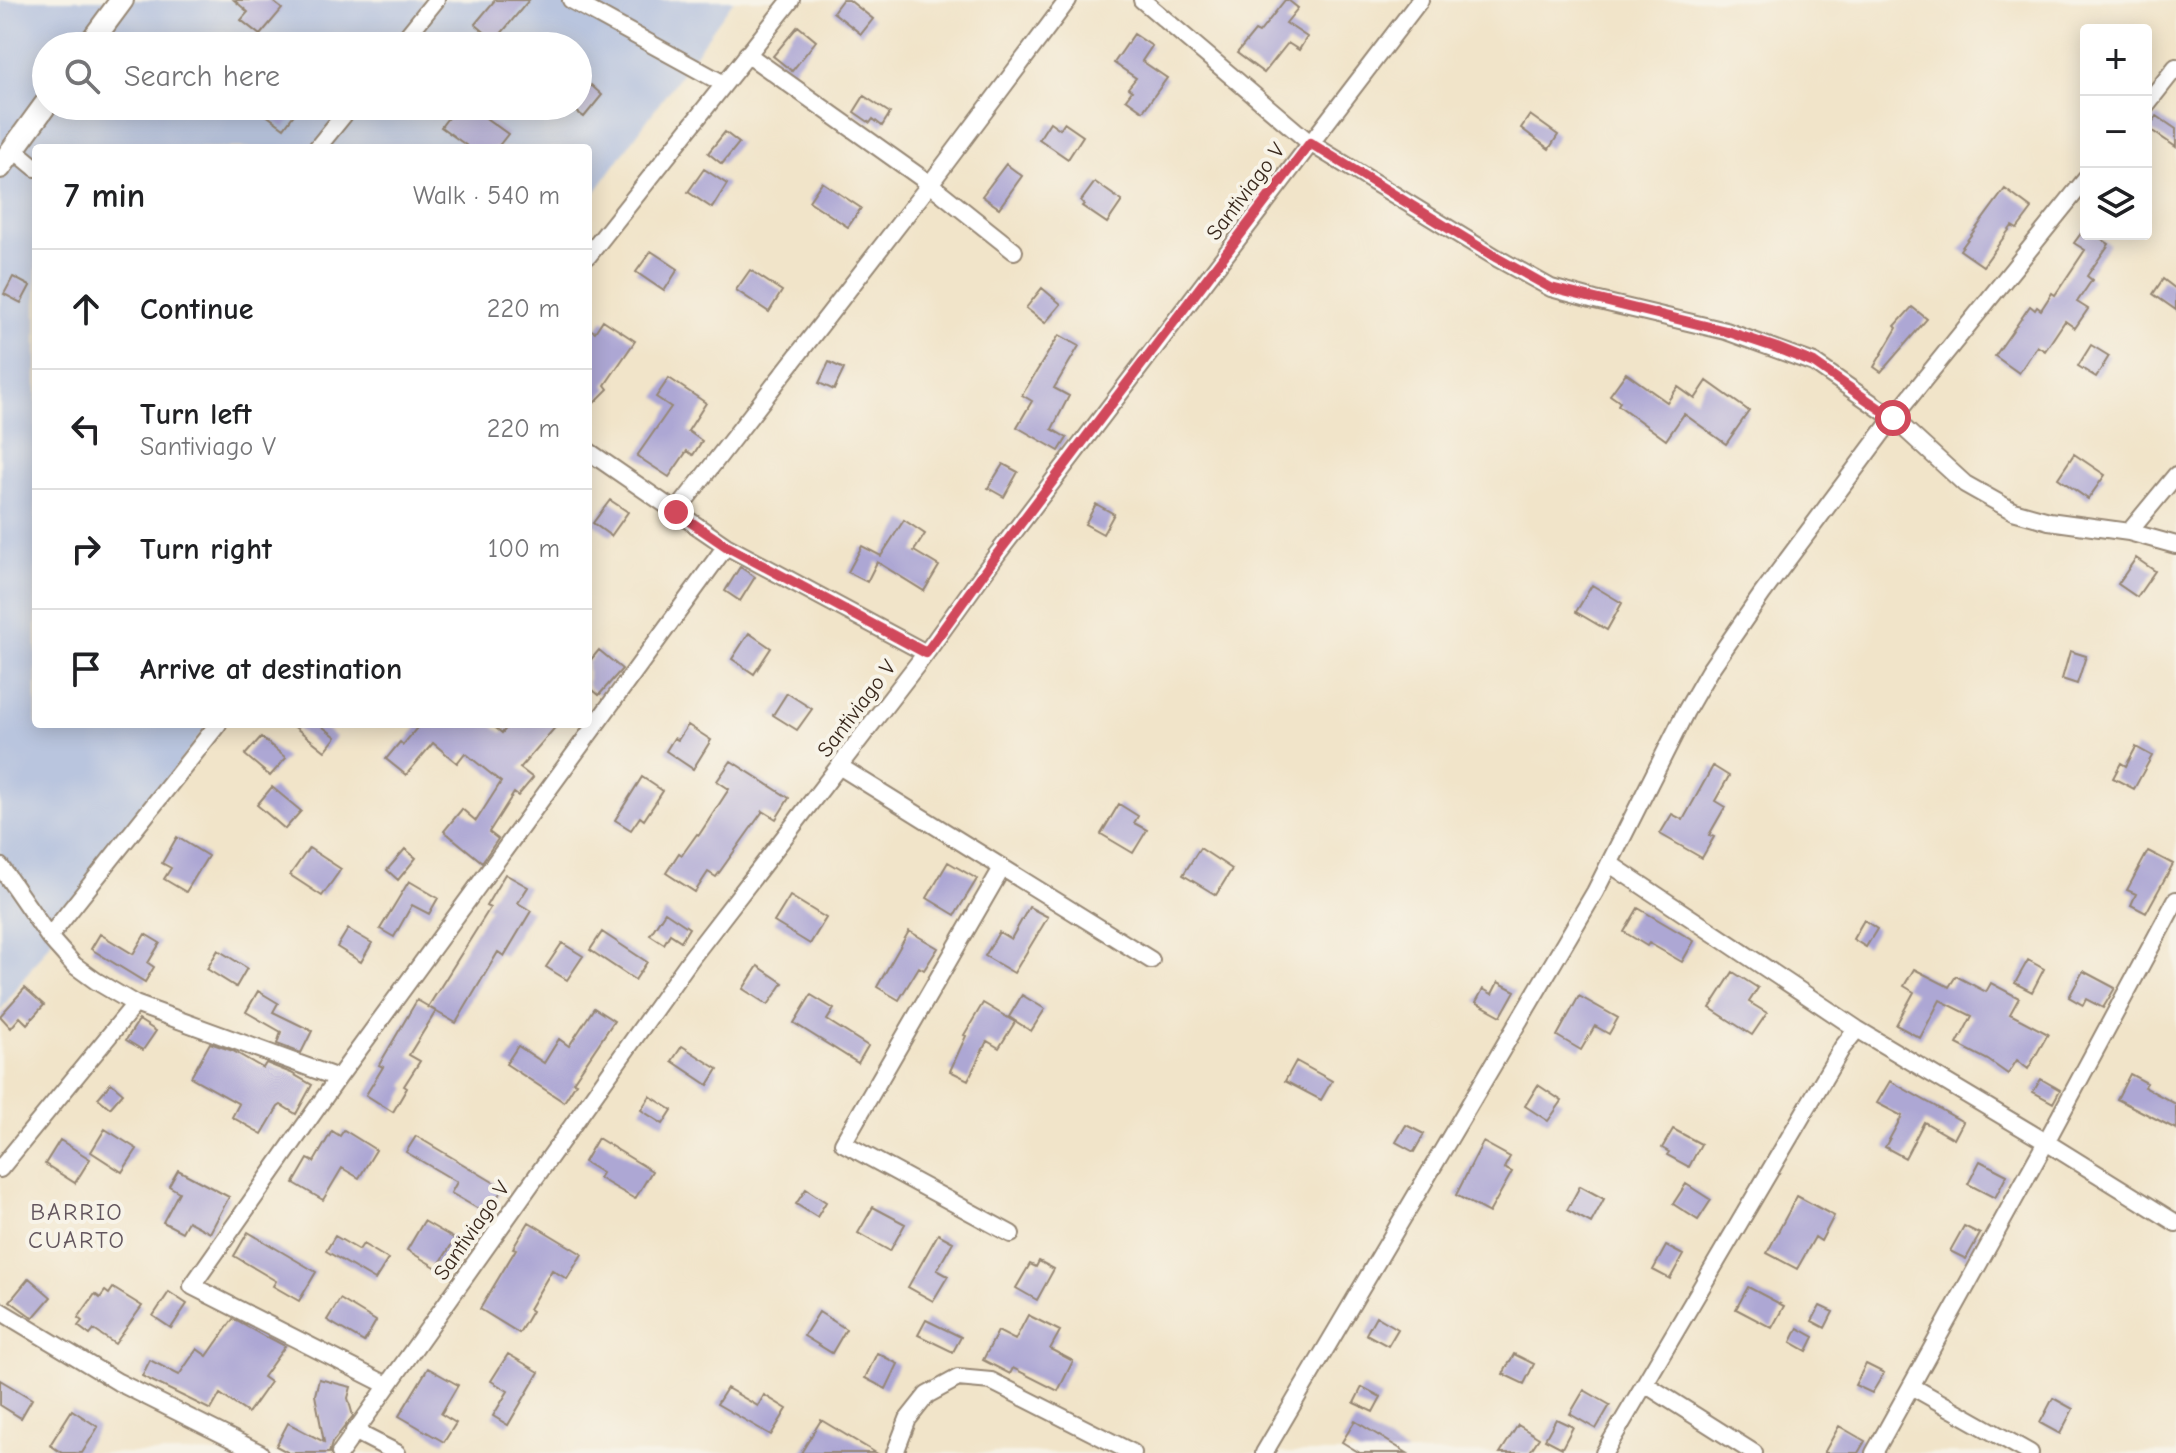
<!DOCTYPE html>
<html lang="en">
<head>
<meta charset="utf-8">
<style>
  body { margin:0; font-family:"Comic Neue",sans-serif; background:#f6f6f6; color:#202124 }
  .controls { position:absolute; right:24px; top:24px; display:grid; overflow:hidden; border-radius:8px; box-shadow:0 4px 20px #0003 }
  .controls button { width:72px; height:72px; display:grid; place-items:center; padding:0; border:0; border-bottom:2px solid #e0e0e0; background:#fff; color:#202124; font:40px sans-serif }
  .stop { position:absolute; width:24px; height:24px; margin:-18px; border:6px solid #d1495b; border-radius:50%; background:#fff }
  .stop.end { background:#d1495b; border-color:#fff; box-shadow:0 2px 8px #0008 }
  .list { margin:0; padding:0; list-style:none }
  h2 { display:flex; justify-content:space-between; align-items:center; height:104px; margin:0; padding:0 32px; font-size:34px }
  h2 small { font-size:26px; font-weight:400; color:#757577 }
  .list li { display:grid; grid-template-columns:52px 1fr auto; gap:24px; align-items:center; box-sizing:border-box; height:120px; padding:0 32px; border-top:2px solid #e0e0e0 }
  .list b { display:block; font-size:30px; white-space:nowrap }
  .list p { margin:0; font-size:26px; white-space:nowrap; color:#757577 }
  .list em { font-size:26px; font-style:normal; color:#757577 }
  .icon { flex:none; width:44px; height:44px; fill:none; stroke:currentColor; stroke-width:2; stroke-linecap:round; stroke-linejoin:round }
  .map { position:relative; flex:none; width:2176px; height:1453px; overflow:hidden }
  .search { position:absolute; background:#fff; box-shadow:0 4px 20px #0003; left:32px; top:32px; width:560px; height:88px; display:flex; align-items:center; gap:20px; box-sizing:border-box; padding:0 28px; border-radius:44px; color:#757577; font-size:30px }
  .panel { position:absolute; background:#fff; box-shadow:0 4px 20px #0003; left:32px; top:144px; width:560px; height:584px; border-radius:8px }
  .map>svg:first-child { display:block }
</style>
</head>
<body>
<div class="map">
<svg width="2176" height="1453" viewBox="0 0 2176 1453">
  <rect width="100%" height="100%" fill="#f7f3e8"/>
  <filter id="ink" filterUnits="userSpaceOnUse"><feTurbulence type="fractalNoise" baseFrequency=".0125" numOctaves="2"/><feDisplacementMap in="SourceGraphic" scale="16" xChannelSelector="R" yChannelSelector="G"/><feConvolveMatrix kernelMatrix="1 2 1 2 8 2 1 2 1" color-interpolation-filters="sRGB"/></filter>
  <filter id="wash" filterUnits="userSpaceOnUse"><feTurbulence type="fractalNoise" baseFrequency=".006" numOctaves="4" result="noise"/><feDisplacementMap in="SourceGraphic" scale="32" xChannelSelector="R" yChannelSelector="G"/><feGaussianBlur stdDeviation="1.8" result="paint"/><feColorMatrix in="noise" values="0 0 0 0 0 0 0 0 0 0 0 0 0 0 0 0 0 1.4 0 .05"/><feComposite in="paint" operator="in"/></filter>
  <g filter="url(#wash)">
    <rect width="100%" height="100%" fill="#f1e4c9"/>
    <path fill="#b9c5de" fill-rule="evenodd" d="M0,0H734L588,202V148H36V724H208L0,1011ZM46,46H578V106H46Z"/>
    <g id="blocks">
      <path fill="#ada7d4" d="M234,0H271L282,9L260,35L241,20L248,12Z
        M495,0H529L495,41L475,24Z
        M842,0H849L873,19L861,34L833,12Z
        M1285,0H1288L1298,8L1286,23L1307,37L1299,50L1288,43L1264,73L1237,53L1255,31L1259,33Z
        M798,26L816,41L792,71L773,56Z
        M1134,34L1152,46L1142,61L1167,78L1143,111L1126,99L1132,91L1128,88L1136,78L1114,63Z
        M591,85L602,95L584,117L572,108L578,106V100Z
        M864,96L890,113L882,126L873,119L870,123L854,112Z
        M254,106H300L284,128Z
        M457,106H469L508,134L497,148H470L441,127Z
        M1530,115L1558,135L1549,149L1521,128Z
        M2157,116L2176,129V147L2148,128Z
        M1050,122L1060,129L1064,123L1083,136L1068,159L1039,139Z
        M725,132L739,143L722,164L708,153Z
        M1006,164L1022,176L999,208L982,196Z
        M704,169L727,184L712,208L688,192Z
        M822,182L861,208L848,227L809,201Z
        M1095,182L1122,201L1107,223L1082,206L1084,204L1081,201Z
        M2005,189L2032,209L2017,229L2012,226L1983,266L1960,250Z
        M2085,228L2086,234H2094L2109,244L2087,276L2092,280L2077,302L2088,309L2075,328L2065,321L2045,351L2037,346L2019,373L1995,356L2030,306L2035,310L2037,307L2041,310L2052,293L2055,295L2085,250L2074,243Z
        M651,251L678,269L664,291L636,272Z
        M750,270L782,291L769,312L736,290Z
        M13,277L30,286L21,303L4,294Z
        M2163,279L2176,289V310L2153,294Z
        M1042,288L1061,304L1045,323L1026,308Z
        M1912,307L1927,319L1881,372L1874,367L1897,328L1895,326Z
        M603,320L635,341L605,385L608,389L588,409V328L595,332Z
        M1059,335L1079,346L1054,388L1069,396L1052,429L1067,438L1059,451L1017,427L1032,401L1022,395Z
        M2091,345L2109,356L2096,377L2078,366Z
        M829,362L844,369L834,390L819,383Z
        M1626,373L1667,402L1678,387L1695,399L1707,381L1749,411L1726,444L1684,414L1666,440L1618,405L1620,402L1610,395Z
        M669,378L706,403L688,431L702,441L693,455L687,451L669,477L637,456L671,407L656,397Z
        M2074,454L2105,475L2088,499L2058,478Z
        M1003,464L1018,472L1004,497L988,488Z
        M610,500L628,512L611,536L593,523Z
        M1096,504L1114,514L1103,534L1085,524Z
        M904,520L925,534L914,551L939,566L924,591L877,562L867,582L848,572L862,546L881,556Z
        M2136,558L2155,571L2137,597L2118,584Z
        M740,567L755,577L740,601L725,591Z
        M1592,585L1622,603L1607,630L1576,612Z
        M749,633L771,648L754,674L732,659Z
        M599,650L622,669L599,695L588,686V663Z
        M2070,651L2086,656L2077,684L2062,679Z
        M787,693L812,709L797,730L773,715Z
        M291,724H319L336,737L325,751Z
        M420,724H491L502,733L510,724H558L520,768L533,778L518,796L514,793L489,832L498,839L482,862L444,831L462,809L476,821L501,782L465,753L457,763L433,743L406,775L386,759L400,742L403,745Z
        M688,725L711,740L693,769L666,751L674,738L678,740Z
        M261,737L286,758L270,776L245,755Z
        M2136,747L2152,756L2134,789L2113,778L2121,763L2126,766Z
        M731,761L789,798L776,819L763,811L716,877L708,872L695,892L666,873L679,853L682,855L697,834L699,835L729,789L717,781Z
        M1713,766L1729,776L1715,801L1725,807L1709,835L1714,837L1702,858L1660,834L1672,814L1683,820Z
        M642,777L663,791L644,820L640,817L631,830L615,820Z
        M272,787L301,811L285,829L257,805Z
        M1119,804L1138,816L1134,823L1147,830L1133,853L1101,834Z
        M177,837L208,856L186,892L164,879L171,868L162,863Z
        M309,848L341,869L322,896L290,875Z
        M1200,848L1232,869L1216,895L1183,875Z
        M405,849L416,858L398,880L387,870Z
        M2148,851L2173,864L2146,913L2131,905L2136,894L2127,890Z
        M948,862L977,879L955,915L927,898Z
        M505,874L528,887L518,903L531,911L504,956L498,952L456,1023L428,1007L490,908L486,906Z
        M409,881L438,898L429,914L412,905L394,937L380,929Z
        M790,896L826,918L810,944L774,922Z
        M1029,907L1048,917L1014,973L985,956L999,932L1011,939Z
        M1638,908L1694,941L1682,962L1649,943L1647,946L1624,932Z
        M665,912L689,928L681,941L670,934L664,944L650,935Z
        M1864,920L1877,929L1866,947L1853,939Z
        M348,929L372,943L361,962L337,947Z
        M909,931L938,948L924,970L919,967L899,1000L877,987Z
        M602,932L647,962L635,980L590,950Z
        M100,934L133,954L145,934L160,943L148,963L154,967L145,982L91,949Z
        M562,943L583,956L567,980L546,967Z
        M218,950L247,968L236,987L207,969Z
        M2028,960L2044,969L2032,992L2015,983Z
        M758,966L783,983L768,1005L743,989Z
        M1914,969L1949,987L1956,976L1986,992L1991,983L2019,998L2010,1014L2048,1034L2028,1069L2017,1060L2008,1074L1988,1060L1957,1044L1972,1016L1940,1000L1920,1038L1896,1025L1914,992L1904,986Z
        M2083,971L2115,988L2103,1008L2086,999L2083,1005L2069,997Z
        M1733,972L1758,988L1749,1002L1767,1013L1752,1035L1710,1008Z
        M1498,982L1515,991L1501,1016L1476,1002L1483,989L1492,994Z
        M25,988L44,1005L27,1024L20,1017L11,1028L0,1016Z
        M258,991L278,1003L273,1012L312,1031L301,1053L277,1044L281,1032L246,1012Z
        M811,995L834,1009L827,1020L868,1046L858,1063L794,1023Z
        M1022,995L1045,1009L1031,1031L1009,1017Z
        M1579,996L1618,1018L1609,1034L1595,1026L1581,1050L1557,1036Z
        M417,1000L436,1011L409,1055L420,1061L404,1086L407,1088L393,1112L366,1095L383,1067L379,1065Z
        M983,1003L1015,1022L999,1048L987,1041L968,1080L950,1071L966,1036L964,1035Z
        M594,1008L614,1021L573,1082L576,1083L564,1102L506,1064L518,1046L544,1063L559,1039L569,1046Z
        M139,1020L156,1031L143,1050L126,1040Z
        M210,1043L233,1051L263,1068L266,1063L291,1073L312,1085L296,1114L281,1105L278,1107L262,1134L232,1117L239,1104L191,1077Z
        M682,1046L718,1069L708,1085L672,1061Z
        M1296,1061L1332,1081L1321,1100L1285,1081Z
        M2130,1074L2147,1083L2144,1087L2176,1104V1129L2117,1099Z
        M2041,1079L2060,1090L2053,1103L2033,1092Z
        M1890,1081L1963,1122L1954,1139L1924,1122L1905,1158L1885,1147L1902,1116L1877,1103Z
        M111,1083L123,1093L110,1108L98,1098Z
        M1538,1085L1562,1101L1548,1121L1525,1106Z
        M650,1096L672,1110L663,1124L641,1110Z
        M1406,1125L1424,1134L1414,1152L1396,1142Z
        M105,1129L137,1149L122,1172L91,1152Z
        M1673,1129L1701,1144L1689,1167L1667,1155L1669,1152L1662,1148Z
        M344,1130L376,1150L359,1178L342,1168L323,1200L294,1183L308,1159L314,1162L332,1131L340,1136Z
        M416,1136L503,1188L487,1214L451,1193L457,1182L406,1152Z
        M598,1138L652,1171L635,1199L599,1178L602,1173L584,1162Z
        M60,1140L90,1159L75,1183L45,1164Z
        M1483,1142L1510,1157L1504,1168L1512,1172L1489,1213L1456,1195Z
        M1980,1161L2007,1175L1995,1198L1968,1184Z
        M178,1170L229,1197L210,1233L188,1221L182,1232L163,1222L179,1192L169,1186Z
        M1686,1184L1711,1200L1698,1220L1673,1204Z
        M1580,1186L1604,1199L1591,1223L1567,1210Z
        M806,1189L826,1202L817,1217L796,1204Z
        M1797,1196L1834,1216L1821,1241L1815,1237L1797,1269L1767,1253Z
        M873,1207L905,1224L890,1251L858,1233Z
        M424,1221L455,1239L437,1268L407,1250Z
        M529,1222L582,1254L567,1279L552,1270L529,1309L532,1311L519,1333L480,1309L516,1249L513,1248Z
        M1964,1226L1980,1234L1966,1259L1950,1251Z
        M248,1232L316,1272L299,1301L273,1286L276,1281L234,1256Z
        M938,1234L953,1242L937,1270L948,1276L933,1301L908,1287Z
        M335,1236L359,1250L363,1244L388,1259L375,1280L326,1251Z
        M1666,1246L1683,1255L1670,1279L1653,1270Z
        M1039,1261L1054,1269L1037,1300L1016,1288L1030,1264L1036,1267Z
        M29,1278L51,1297L33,1318L10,1301Z
        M1748,1287L1784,1306L1772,1328L1736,1309Z
        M113,1288L142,1306L115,1344L94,1330L90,1335L78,1326L82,1321L78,1318L95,1294L100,1298L105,1291L109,1294Z
        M169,1292L187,1304L171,1328L153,1316Z
        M340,1299L376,1321L364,1342L327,1320Z
        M1820,1306L1833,1312L1825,1328L1812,1321Z
        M819,1312L846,1329L832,1353L804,1336Z
        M1028,1315L1060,1331L1050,1349L1073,1361L1058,1391L1013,1368L1010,1374L983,1360L998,1331L1015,1340Z
        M1376,1316L1398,1329L1388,1346L1366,1334Z
        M233,1319L267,1338L268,1337L285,1346L263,1377L270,1382L248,1413L220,1394L211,1410L142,1376L150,1360L179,1375L197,1349L207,1356Z
        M926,1320L961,1337L953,1352L918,1335Z
        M1798,1328L1814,1337L1807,1351L1791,1342Z
        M877,1353L898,1364L886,1389L865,1378Z
        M508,1354L539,1372L508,1425L493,1416L508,1391L491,1381Z
        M1514,1354L1534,1364L1524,1384L1503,1374Z
        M1866,1364L1884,1373L1872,1393L1855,1385Z
        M428,1368L458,1385L441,1414L456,1423L444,1442L399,1416Z
        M319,1379L351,1387L348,1398L353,1416L332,1443L329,1453H289L276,1446L288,1423L324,1442L315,1395Z
        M0,1380L32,1399L21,1418L0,1405Z
        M1362,1387L1381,1397L1373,1412L1354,1403Z
        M727,1388L758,1406L764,1395L787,1409L771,1435L717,1404Z
        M1584,1390L1610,1405L1596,1429L1570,1414Z
        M2053,1398L2073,1409L2060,1434L2040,1423Z
        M72,1410L98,1427L82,1453H62L50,1445Z
        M1556,1419L1573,1427L1562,1448L1545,1439Z
        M821,1420L876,1453H801Z
        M1355,1421L1407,1453H1360L1342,1442Z
        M1518,1425L1539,1438L1529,1453H1500Z
        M1839,1426L1865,1441L1858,1453H1824Z"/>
    </g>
  </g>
  <g filter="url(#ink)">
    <use href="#blocks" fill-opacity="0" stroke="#968774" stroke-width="2"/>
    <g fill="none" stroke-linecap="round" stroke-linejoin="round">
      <g stroke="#968774" stroke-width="20">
        <path id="street" d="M571,0L724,84
          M1142,0L1310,143L1497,258L1551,288L1595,300L1726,331L1814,363L1893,418L1965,484L2013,511L2049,521L2129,532L2176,545
          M399,46L436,0
          M747,54L930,184L1014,251
          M2146,105L2176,67
          M317,148L351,106
          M13,149L36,168
          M588,256L791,0
          M588,451L726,546L926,653
          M676,512L930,184L1068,0
          M2129,532L2176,475
          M839,766L1151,960
          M1610,864L1857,1029L2046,1142L2176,1223
          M0,866L49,937L74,965L96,981L135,1004L338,1078
          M1002,868L843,1143L1011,1234
          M49,937L218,724
          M0,1169L135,1004
          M0,1311L118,1382L260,1453
          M1645,1384L1754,1453
          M387,1385L192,1286L338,1078L726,546
          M1911,1386L2030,1453
          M354,1431L397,1453
          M340,1453L692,957L926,653L998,553L1420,0
          M895,1453L908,1419L927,1395L958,1378L991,1381L1133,1453
          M1264,1453L1595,892L1686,711L1709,671L1762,594L1893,418L2086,179
          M1604,1453L1842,1048L1857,1029
          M1874,1453L2046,1142L2176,900"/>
      </g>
      <g stroke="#968774" stroke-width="26">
        <path id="secondary" d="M88,46L122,0
          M0,167L46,104"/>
      </g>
      <use href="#street" stroke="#fff" stroke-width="16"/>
      <use href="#secondary" stroke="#fff" stroke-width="22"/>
    </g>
  </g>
  <g fill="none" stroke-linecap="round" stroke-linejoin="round" filter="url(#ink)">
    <path stroke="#d1495b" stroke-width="10" d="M676,512L726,546L926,653L998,553L1310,143L1497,258L1551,288L1726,331L1777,348L1814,363L1893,418"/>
  </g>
  <g text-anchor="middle" stroke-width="8" stroke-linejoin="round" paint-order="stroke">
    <g font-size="22" fill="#3b2a1e" stroke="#f7f3e8">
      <text transform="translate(1245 191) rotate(-53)" y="8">Santiviago V</text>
      <text transform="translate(856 708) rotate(-53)" y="8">Santiviago V</text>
      <text transform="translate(471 1230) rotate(-55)" y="8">Santiviago V</text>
    </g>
    <g font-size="24" letter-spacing="2" fill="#63565e" stroke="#f7f3e8">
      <text x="77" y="1220">BARRIO<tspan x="77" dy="28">CUARTO</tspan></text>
    </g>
  </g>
</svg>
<div class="controls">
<button>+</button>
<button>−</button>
<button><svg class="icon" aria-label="layers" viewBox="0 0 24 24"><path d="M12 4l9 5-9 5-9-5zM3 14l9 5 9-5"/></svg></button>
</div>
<div class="stop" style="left:1893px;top:418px"></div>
<div class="stop end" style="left:676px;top:512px"></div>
<div class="search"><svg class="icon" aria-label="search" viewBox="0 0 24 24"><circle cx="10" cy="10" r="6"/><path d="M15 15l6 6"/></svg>Search here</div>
<section class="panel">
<h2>7 min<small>Walk · 540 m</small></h2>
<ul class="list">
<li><svg class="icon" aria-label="ahead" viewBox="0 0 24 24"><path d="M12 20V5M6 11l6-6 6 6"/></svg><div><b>Continue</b></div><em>220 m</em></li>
<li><svg class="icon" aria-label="left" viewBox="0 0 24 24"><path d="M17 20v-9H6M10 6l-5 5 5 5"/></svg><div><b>Turn left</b><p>Santiviago V</p></div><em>220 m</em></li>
<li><svg class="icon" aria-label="right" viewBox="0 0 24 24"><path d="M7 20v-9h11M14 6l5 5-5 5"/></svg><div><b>Turn right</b></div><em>100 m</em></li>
<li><svg class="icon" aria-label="arrive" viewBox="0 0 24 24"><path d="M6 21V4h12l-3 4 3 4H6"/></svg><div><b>Arrive at destination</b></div></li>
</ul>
</section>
</div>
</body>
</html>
